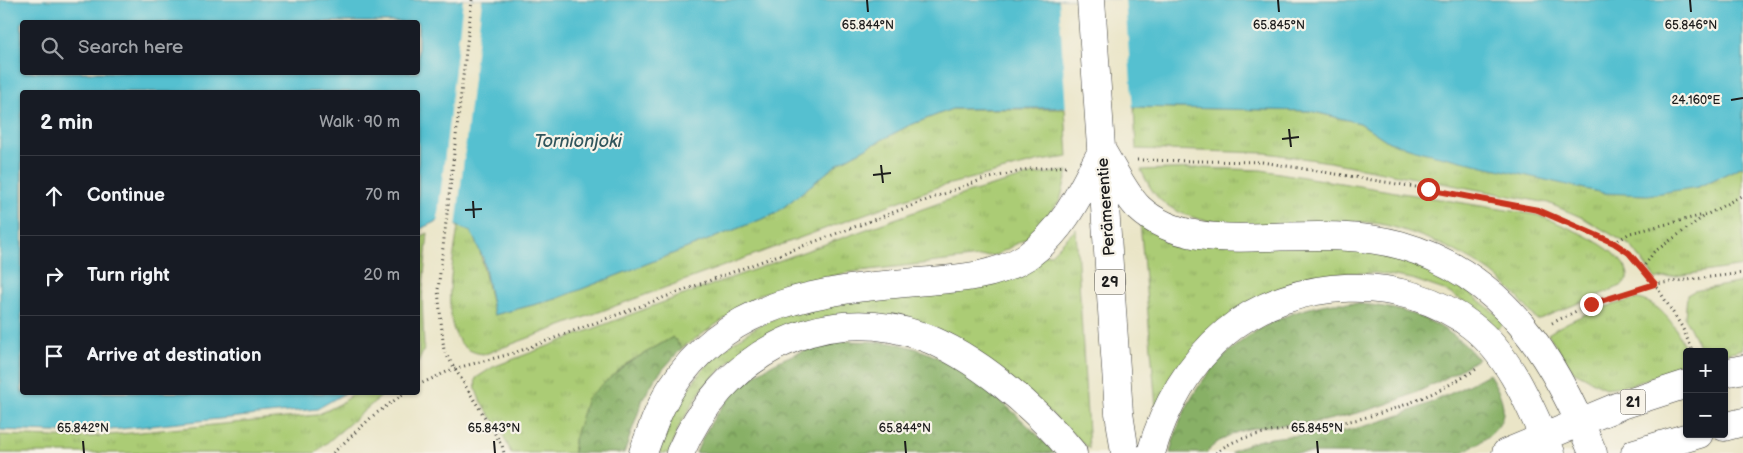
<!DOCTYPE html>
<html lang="en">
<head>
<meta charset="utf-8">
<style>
  body { margin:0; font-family:"Balsamiq Sans",sans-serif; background:#20242c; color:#f1f3f6 }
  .controls { position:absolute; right:15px; bottom:15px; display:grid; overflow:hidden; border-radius:5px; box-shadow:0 1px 4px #0004 }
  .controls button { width:45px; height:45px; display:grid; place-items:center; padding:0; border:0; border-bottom:1px solid #363941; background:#171b24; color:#f1f3f6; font:25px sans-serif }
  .stop { position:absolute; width:15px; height:15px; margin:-11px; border:4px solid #c8321e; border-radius:50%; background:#fff }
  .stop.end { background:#c8321e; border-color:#fff; box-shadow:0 1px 5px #0008 }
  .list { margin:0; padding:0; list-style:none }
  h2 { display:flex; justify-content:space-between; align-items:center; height:65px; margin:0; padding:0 20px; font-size:21px }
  h2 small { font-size:16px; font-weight:400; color:#9ea1a6 }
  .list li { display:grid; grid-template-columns:32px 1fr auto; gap:15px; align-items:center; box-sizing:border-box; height:80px; padding:0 20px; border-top:1px solid #363941 }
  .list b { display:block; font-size:19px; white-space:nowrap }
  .list em { font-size:16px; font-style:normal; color:#9ea1a6 }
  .icon { flex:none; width:28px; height:28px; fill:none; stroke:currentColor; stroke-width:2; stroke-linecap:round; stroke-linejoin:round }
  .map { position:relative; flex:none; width:1743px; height:453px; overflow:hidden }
  .search { position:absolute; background:#171b24; box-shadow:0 1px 4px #0004; left:20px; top:20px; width:400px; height:55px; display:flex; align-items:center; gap:12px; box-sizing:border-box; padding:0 18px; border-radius:5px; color:#9ea1a6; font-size:19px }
  .panel { position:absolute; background:#171b24; box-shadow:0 1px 4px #0004; left:20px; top:90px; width:400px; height:305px; border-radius:5px }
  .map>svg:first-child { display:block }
</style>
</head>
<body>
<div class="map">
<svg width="1743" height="453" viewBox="0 0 1743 453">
  <defs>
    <pattern id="grass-tufts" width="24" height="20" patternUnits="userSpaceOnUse" patternTransform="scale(1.25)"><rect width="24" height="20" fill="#abcc75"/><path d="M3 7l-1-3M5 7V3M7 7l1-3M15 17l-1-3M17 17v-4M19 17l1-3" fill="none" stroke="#93af65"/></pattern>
    <pattern id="forest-crowns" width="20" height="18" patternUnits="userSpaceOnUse" patternTransform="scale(1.25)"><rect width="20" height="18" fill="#88b066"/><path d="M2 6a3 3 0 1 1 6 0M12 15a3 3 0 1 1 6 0" fill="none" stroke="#6e8e53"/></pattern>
  </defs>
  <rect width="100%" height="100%" fill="#f7f3e8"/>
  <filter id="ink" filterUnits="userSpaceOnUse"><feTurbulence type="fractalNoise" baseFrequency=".02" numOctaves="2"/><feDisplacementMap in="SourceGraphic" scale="10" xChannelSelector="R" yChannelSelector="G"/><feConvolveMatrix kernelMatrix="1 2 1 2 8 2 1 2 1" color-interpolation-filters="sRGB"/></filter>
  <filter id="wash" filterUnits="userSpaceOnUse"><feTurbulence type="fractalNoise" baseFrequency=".0096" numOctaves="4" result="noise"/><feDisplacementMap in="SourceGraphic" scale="20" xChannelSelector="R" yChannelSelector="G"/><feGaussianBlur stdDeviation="1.12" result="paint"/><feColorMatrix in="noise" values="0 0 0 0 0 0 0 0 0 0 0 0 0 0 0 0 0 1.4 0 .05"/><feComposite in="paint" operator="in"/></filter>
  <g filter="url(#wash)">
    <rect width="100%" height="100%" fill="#eae5c7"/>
    <path fill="url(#grass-tufts)" stroke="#647448" d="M1134,107L1310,111L1360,123L1389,142L1422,151L1603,193L1698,187L1743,166V266L1656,279L1631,246L1583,218L1548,203L1330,162L1266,153L1136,149Z
      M952,109H1065L1068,157L1040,161L938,187L485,354C431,352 454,261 458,226L471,232L479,247L494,315L556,299L775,214L840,162L908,126Z
      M1200,168L1261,170L1537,215C1560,224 1632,250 1628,280L1621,286L1537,320C1523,303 1509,286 1492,273C1463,252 1419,233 1385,225C1319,211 1219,244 1164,203C1153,195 1147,182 1141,170Z
      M1068,171L1060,201L1039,225L1027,238L996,255L852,272L801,282L760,294L682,348L673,337L626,364L574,440V453H511C508,446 505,438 501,431C492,416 472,397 476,378L493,367L653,306L967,193L1031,175Z
      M1140,221L1396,255L1455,281L1506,322L1497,329L1474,307L1444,290L1412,279L1377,273H1345L1306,278L1269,293L1156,407Z
      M1076,229L1089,449L1046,409L936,328L763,340L731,360L703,387L677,430L670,453H659C679,379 731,330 804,307C833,298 866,294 896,287C948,276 1000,265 1051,254Z
      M428,233L422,296L424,349L418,363V238Z
      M1743,282V349L1724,354V352H1702L1685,318L1687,295L1694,291Z
      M1638,299C1664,303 1687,339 1687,365L1630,385L1605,388L1573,371L1548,334C1573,317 1608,304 1638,299Z
      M354,393H385L315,453H0V435L79,438L317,415L340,404Z"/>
    <path fill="url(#forest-crowns)" stroke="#526641" d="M1334,303C1389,303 1442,315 1478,359C1443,381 1407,399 1368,410C1353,414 1338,418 1323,421C1284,428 1235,419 1206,453H1170C1189,372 1252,315 1334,303Z
      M673,337L682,348L656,377L643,399L624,453H574V440L587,398L626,364Z
      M842,341C863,342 886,340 907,346C960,359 1018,414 1055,453H696C723,386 772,354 842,341Z
      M1489,374C1516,417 1503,431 1461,453H1231C1261,431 1307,438 1343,431C1395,421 1442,399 1489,374Z"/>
    <path fill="#55c0d0" stroke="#386e76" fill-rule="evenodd" d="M0,0H1743V166L1698,187L1648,195L1603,193L1422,152L1389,142L1360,123L1310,111L1134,107L952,109L908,126L840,162L775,214L556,299L494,315L483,258L471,232L441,219L418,230V92H22V392L345,393L317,409L80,433L0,430ZM22,22H418V72H22Z"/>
    <path fill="#eae5c7" d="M463,0H482L456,228L441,221L437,223Z
      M1059,0H1125L1133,110L1066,111Z"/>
  </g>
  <g filter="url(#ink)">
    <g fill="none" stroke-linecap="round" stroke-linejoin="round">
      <g stroke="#3b3a36" stroke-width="29">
        <path id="highway" d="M1091,0L1119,413L1125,453
          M1102,151C1111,166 1127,197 1139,208C1172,239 1222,239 1265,237C1309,236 1356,233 1400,245C1505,275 1554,358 1593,453
          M1724,373L1743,369
          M1724,427L1743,422
          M643,453C651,431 659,407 672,387C728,300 822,290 916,282C952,279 994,278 1026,257C1064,231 1081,191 1102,151
          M680,453C720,358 819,300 921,336C975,355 1037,409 1073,453
          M1151,453C1164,407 1189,363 1226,332C1292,276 1404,272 1472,326C1511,356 1531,409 1551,453
          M1506,453L1619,406L1687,384
          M1635,453L1699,434"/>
      </g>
      <path stroke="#3b3a36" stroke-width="3" stroke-dasharray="1 4" stroke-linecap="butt" d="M472,0L438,290L444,351L502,445L504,453
        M1137,160L1262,162L1428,189L1538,210L1614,243L1629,253L1655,284L1682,327L1693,352
        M1614,243L1630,233L1708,214L1743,195
        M1642,269L1654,252L1706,215
        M1552,323L1591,304L1655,284L1743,273
        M418,385L453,369L514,353L981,180L1030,169L1066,166
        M333,453L374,415L406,392
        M1216,453C1245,426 1323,429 1363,418C1405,407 1442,391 1478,368"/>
      <use href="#highway" stroke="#fff" stroke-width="28"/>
    </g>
  </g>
  <g fill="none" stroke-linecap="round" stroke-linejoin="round" filter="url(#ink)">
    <path stroke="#c8321e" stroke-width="6" d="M1428,189L1538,210L1614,243L1629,253L1655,284L1591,304"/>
  </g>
  <path fill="none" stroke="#1c1c1c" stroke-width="2" d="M867,0L868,12M1278,0L1279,12M1690,0L1691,12M1731,100L1743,98M1289,129L1291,147M1282,139L1299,137M881,165L883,183M873,175L891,173M473,201L474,218M465,210L482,209M83,441L84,453M494,441L495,453M905,441L906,453M1317,441L1318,453"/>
  <g text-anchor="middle" stroke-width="4.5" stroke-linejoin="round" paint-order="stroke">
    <g fill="#f7f3e8" stroke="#5e5c59" stroke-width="1">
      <rect x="1095" y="269.5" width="30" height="25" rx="4"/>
      <rect x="1620.5" y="389.5" width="25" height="25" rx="4"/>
    </g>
    <g font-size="15" font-weight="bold" fill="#1c1c1c">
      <text x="1110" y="287">29</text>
      <text x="1633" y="407">21</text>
    </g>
    <g font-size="16" fill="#1c1c1c" stroke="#f7f3e8">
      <text transform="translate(1105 207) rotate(-94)" y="6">Perämerentie</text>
    </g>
    <g font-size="18" font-style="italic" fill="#30555b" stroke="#f7f3e8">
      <text x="578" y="147">Tornionjoki</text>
    </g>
  </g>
  <g font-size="12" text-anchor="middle" fill="#1c1c1c" stroke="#f7f3e8" stroke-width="4.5" stroke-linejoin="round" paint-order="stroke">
    <text x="868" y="29">65.844°N</text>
    <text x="1279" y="29">65.845°N</text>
    <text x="1691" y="29">65.846°N</text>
    <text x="1696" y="104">24.160°E</text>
    <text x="83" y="432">65.842°N</text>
    <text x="494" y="432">65.843°N</text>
    <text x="905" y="432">65.844°N</text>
    <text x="1317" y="432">65.845°N</text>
  </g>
</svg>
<div class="controls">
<button>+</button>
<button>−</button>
</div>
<div class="stop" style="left:1428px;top:189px"></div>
<div class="stop end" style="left:1591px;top:304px"></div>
<div class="search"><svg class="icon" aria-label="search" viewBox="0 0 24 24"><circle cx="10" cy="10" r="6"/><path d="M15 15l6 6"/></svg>Search here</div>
<section class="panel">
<h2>2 min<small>Walk · 90 m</small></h2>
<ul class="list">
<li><svg class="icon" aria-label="ahead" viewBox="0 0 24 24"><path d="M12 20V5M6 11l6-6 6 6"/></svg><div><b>Continue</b></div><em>70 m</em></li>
<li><svg class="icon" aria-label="right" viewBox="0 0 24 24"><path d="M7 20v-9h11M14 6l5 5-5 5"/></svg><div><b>Turn right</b></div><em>20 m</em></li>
<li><svg class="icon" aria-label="arrive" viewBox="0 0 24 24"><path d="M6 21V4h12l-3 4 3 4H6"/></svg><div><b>Arrive at destination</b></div></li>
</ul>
</section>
</div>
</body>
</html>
